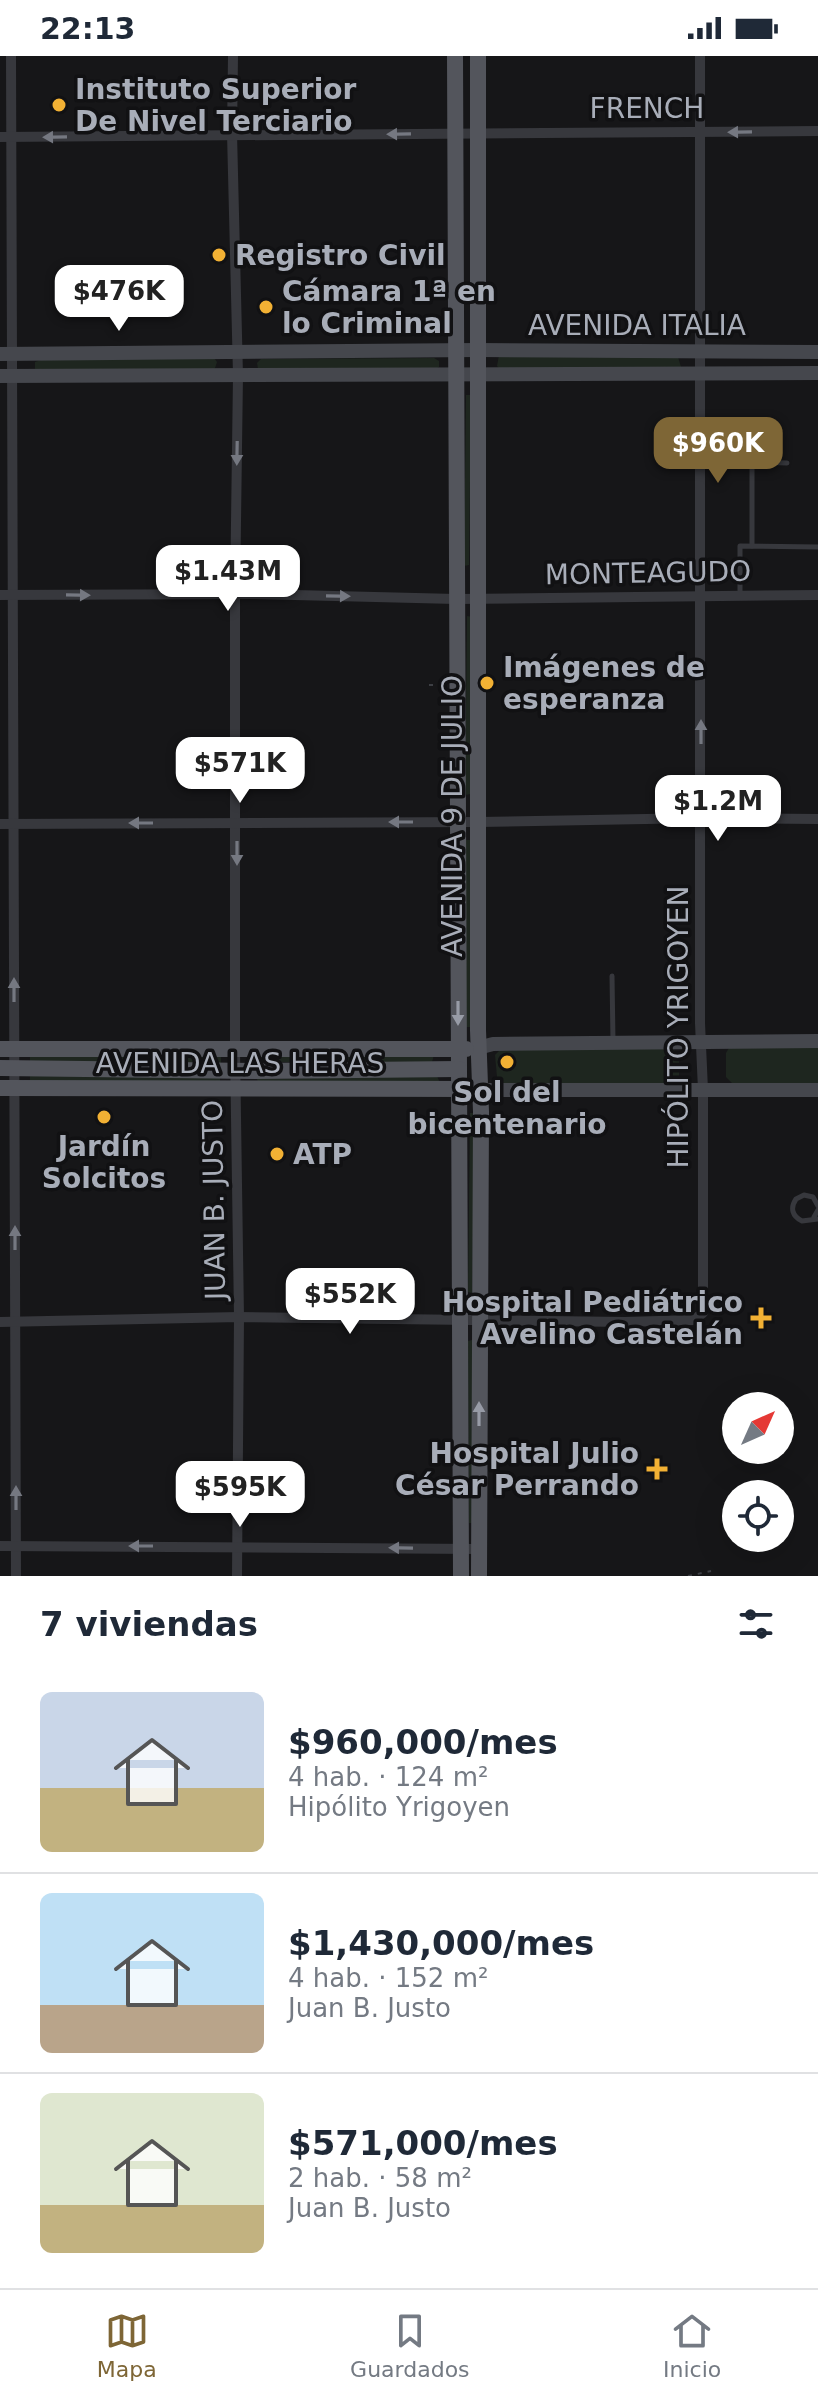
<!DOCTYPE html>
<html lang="es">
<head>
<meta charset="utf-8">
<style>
  body { margin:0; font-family:"DejaVu Sans",sans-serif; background:#f2f2f3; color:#1f2937; height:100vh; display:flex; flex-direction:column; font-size:30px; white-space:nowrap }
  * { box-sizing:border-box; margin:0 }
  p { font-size:26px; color:#747a83 }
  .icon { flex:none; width:44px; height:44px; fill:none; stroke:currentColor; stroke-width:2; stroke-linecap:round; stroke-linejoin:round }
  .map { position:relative; height:1520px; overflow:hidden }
  .side { display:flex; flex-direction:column; background:#fff; flex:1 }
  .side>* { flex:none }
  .needle { width:52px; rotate:45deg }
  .fabs { position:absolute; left:722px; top:1336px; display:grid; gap:16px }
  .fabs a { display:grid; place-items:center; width:72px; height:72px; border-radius:50%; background:#fff; box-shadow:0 8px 32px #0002; font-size:40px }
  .price { position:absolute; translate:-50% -68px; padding:0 18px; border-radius:16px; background:#fff; color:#222; font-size:26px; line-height:52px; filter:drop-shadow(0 2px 4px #0008) }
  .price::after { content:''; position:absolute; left:50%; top:48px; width:24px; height:18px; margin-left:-12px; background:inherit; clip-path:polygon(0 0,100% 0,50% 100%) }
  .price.active { background:#7e6636; color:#fff }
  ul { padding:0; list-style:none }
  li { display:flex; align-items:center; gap:24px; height:200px; padding:0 40px }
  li+li { border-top:2px solid #e0e1e3 }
  li span { display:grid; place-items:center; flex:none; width:224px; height:160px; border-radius:12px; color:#555 }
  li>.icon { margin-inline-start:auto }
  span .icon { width:96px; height:96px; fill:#fffc; stroke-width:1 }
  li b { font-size:34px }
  h2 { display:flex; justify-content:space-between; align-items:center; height:96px; padding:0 40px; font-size:34px }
  .status { display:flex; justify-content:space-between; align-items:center; height:56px; padding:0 40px; background:#fff; direction:ltr }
  .status svg { height:22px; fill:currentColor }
  .dock { display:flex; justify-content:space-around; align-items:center; height:112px; border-top:2px solid #e0e1e3; background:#fff; font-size:22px; color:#747a83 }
  .dock a { display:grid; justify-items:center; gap:4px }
  .dock .active { color:#7e6636 }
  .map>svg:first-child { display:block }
  .green { fill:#1e261f }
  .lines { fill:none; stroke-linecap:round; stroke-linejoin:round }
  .path { stroke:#3d3f44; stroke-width:2; stroke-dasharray:4 6; stroke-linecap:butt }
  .lane { stroke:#37383d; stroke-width:5 }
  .street { stroke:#37383d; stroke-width:10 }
  .secondary { stroke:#45474d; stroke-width:14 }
  .primary { stroke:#53555c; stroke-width:16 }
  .oneway { fill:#757881 }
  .oneway2 { fill:#979ba6 }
  .poi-dot { fill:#f2b134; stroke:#111113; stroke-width:3 }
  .labels { text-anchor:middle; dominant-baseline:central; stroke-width:7; stroke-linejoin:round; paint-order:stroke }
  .poi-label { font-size:28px; font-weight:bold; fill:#a8adb8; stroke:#111113; text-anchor:start }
  .street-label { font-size:28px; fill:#a8adb8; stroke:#111113 }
</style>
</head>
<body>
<div class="status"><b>22:13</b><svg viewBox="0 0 49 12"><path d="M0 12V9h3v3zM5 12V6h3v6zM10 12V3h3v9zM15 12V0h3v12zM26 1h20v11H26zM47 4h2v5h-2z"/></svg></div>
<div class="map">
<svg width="818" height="1520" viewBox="0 0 818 1520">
  <rect width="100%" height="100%" fill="#161618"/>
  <g class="green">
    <polygon points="499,299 678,301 681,311 500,313 497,310"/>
    <polygon points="214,302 217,306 214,315 40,316 35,313 35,306 41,304"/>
    <polygon points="434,302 439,305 439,311 434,314 258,313 257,307 261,303"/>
    <polygon points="466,339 471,339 469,509 464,510"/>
    <polygon points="467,560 473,561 471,738 465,739"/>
    <polygon points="464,784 472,784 471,971 466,971"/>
    <polygon points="669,989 679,999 679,1021 667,1028 505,1029 497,1021 495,999 503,991"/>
    <polygon points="730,990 818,990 818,1027 733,1028 726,1021 726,997"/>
    <polygon points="30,998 221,1000 221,1010 30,1007"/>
    <polygon points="434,999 432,1006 260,1006 257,1001"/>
    <polygon points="30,1015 220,1017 220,1028 30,1027"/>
    <polygon points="437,1020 440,1027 258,1027 257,1023"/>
    <polygon points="470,1057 475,1057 472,1237 468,1236"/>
    <polygon points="472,1284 473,1467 469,1467 468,1285"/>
  </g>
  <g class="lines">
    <g class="path">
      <polyline points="429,629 444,629"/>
      <polyline points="688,1520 711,1515"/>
    </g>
    <g class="lane">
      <polyline points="752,490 752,406 787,407"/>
      <polyline points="740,538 740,490 818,491"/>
      <polyline points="612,920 613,985"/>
      <path d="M 818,1150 L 813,1141 L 804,1139 L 796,1143 C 790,1152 792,1160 802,1165 L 818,1163"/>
      <polyline points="814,1161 818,1154"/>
    </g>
    <g class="street">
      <polyline points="11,0 16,1520"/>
      <polyline points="233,0 232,77 238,319 235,540 235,994 239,1261 237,1520"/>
      <polyline points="0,81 818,75"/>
      <polyline points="0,539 252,538 456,543 818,539"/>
      <polyline points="0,768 479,766 701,762 818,763"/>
      <polyline points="0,1266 239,1261 625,1266 693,1264 703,1257 703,1034 700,967 700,0"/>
      <polyline points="0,1490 479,1493"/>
    </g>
    <g class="secondary">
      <polyline points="0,298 478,294 818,296"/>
      <polyline points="0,320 818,317"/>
      <polyline points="478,992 493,988 818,985"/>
      <polyline points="481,1034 818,1034"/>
    </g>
    <g class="primary">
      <polyline points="455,0 461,1520"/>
      <polyline points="478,0 478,974 481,1056 479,1520"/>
      <polyline points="0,993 466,993"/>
      <polyline points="0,1012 255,1015 459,1013"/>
      <polyline points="0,1032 471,1033"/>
    </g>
  </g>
  <defs><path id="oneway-solid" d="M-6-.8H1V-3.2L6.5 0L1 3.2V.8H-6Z" transform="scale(2)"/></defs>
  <g class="oneway">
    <use href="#oneway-solid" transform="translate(740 76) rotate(179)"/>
    <use href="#oneway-solid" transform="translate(399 78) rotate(179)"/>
    <use href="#oneway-solid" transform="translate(55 81) rotate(179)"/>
    <use href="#oneway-solid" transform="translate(237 397) rotate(91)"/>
    <use href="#oneway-solid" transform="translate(78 539) rotate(1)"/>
    <use href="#oneway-solid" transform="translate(338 540) rotate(1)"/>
    <use href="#oneway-solid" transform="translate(701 676) rotate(-90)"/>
    <use href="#oneway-solid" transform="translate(401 766) rotate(180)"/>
    <use href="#oneway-solid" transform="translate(141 767) rotate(180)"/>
    <use href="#oneway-solid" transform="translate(237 797) rotate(90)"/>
    <use href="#oneway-solid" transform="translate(14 934) rotate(-90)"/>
    <use href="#oneway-solid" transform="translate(15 1182) rotate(-90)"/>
    <use href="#oneway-solid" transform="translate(16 1442) rotate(-90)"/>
    <use href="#oneway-solid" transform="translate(141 1490) rotate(180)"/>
    <use href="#oneway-solid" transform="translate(401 1492) rotate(-179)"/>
  </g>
  <g class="oneway2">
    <use href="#oneway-solid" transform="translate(458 957) rotate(90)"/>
    <use href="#oneway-solid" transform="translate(479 1358) rotate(-90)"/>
  </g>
  <g class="poi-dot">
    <circle cx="59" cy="49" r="8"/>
    <circle cx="219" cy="199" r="8"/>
    <circle cx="266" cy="251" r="8"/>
    <circle cx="487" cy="627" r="8"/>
    <circle cx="507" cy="1006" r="8"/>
    <circle cx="104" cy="1061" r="8"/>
    <circle cx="277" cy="1098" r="8"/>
    <path d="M757 1250h8v8h8v8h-8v8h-8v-8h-8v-8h8z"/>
    <path d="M653 1401h8v8h8v8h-8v8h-8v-8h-8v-8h8z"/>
  </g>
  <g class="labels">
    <g class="poi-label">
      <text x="75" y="33">Instituto Superior<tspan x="75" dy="32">De Nivel Terciario</tspan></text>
      <text x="235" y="199">Registro Civil</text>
      <text x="282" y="235">Cámara 1ª en<tspan x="282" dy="32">lo Criminal</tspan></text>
      <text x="503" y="611">Imágenes de<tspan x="503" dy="32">esperanza</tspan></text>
      <text x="507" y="1036" text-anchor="middle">Sol del<tspan x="507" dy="32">bicentenario</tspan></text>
      <text x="104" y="1090" text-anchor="middle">Jardín<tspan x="104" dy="32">Solcitos</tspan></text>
      <text x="293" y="1098">ATP</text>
      <text x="743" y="1246" text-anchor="end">Hospital Pediátrico<tspan x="743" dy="32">Avelino Castelán</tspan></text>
      <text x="639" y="1397" text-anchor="end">Hospital Julio<tspan x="639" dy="32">César Perrando</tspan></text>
    </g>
    <g class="street-label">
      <text x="647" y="52">FRENCH</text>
      <text x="637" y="269">AVENIDA ITALIA</text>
      <text transform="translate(648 517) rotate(-1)">MONTEAGUDO</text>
      <text transform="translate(452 760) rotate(-90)">AVENIDA 9 DE JULIO</text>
      <text transform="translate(678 971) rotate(-90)">HIPÓLITO YRIGOYEN</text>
      <text x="240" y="1007">AVENIDA LAS HERAS</text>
      <text transform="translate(214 1144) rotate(-91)">JUAN B. JUSTO</text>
    </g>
  </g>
</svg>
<div class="fabs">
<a><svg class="needle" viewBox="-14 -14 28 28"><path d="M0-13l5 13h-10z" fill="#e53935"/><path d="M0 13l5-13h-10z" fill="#747a83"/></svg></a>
<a><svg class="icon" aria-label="locate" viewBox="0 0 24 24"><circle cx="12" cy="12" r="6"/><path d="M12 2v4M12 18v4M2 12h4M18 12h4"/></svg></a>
</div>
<b class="price" style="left:119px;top:277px">$476K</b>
<b class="price active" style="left:718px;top:429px">$960K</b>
<b class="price" style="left:228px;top:557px">$1.43M</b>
<b class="price" style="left:240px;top:749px">$571K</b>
<b class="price" style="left:718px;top:787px">$1.2M</b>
<b class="price" style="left:350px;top:1280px">$552K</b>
<b class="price" style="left:240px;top:1473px">$595K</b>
</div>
<section class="side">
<h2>7 viviendas<svg class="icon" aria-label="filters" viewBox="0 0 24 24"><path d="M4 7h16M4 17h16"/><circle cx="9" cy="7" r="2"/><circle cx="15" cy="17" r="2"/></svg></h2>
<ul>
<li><span style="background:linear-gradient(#c9d6e8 60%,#c2b280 0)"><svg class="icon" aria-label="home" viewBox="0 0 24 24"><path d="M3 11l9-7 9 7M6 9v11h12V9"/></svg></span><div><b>$960,000/mes</b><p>4 hab. · 124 m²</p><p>Hipólito Yrigoyen</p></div></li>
<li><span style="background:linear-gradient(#bfe0f5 70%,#b9a48a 0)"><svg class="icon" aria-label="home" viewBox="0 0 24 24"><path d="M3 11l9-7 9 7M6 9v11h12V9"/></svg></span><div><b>$1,430,000/mes</b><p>4 hab. · 152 m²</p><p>Juan B. Justo</p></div></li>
<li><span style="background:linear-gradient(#dfe7d0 70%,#c2b280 0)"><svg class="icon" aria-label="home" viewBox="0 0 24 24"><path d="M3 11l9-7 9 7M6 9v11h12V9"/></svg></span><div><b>$571,000/mes</b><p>2 hab. · 58 m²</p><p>Juan B. Justo</p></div></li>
</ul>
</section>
<nav class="dock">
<a class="active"><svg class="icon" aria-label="map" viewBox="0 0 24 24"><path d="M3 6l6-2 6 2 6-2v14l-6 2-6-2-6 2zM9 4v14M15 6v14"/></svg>Mapa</a>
<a><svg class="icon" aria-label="saved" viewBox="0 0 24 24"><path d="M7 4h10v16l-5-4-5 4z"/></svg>Guardados</a>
<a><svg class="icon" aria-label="home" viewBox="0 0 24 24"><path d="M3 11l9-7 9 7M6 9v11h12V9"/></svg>Inicio</a>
</nav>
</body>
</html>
